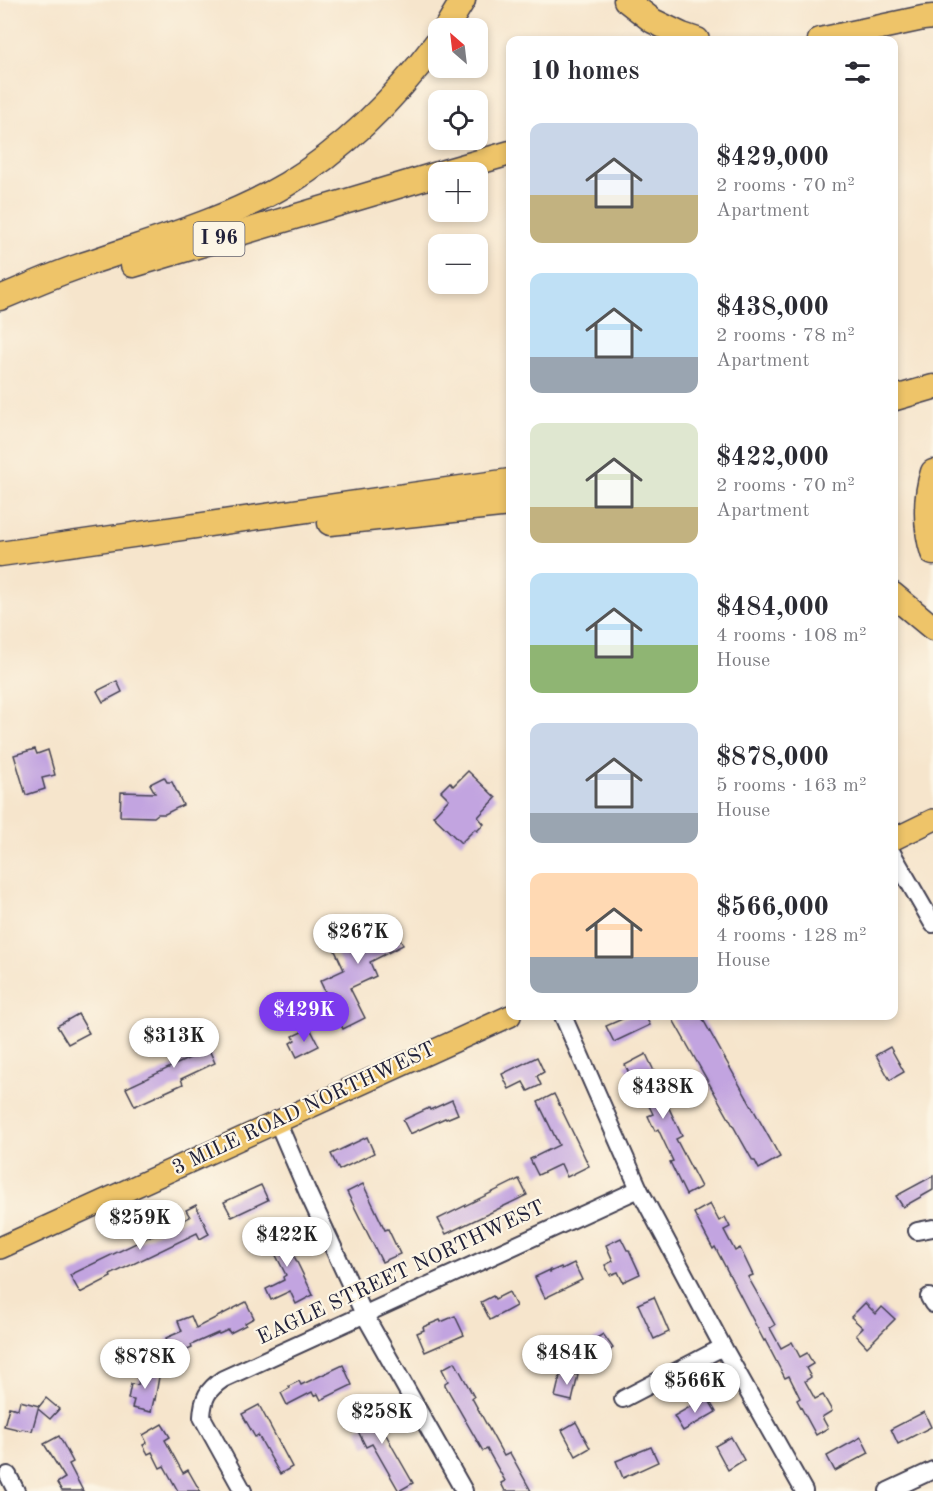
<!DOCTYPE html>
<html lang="en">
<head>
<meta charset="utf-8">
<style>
  body { margin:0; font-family:"Old Standard TT",serif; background:#f7f7f7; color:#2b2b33; height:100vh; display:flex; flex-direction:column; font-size:22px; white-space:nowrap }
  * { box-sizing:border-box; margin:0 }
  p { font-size:20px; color:#7c7c81 }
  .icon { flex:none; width:33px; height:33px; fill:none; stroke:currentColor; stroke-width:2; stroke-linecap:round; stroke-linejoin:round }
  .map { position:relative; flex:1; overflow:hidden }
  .details { position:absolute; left:506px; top:36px; width:392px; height:984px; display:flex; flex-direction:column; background:#fff; border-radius:12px; box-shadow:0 3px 9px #0003 }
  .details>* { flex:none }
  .needle { width:39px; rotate:332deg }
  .tools { position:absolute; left:428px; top:18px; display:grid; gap:12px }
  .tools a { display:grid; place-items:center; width:60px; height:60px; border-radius:12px; background:#fff; box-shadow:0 3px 9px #0003; font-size:30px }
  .price { position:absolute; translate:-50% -51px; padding:0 14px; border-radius:21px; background:#fff; color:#222; font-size:20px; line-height:39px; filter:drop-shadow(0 2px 3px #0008) }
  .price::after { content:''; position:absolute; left:50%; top:36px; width:18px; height:14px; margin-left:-9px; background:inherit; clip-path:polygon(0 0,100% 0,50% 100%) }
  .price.active { background:#7c3aed; color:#fff }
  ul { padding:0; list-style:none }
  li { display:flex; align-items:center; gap:18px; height:150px; padding:0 24px }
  li span { display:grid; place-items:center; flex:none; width:168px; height:120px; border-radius:12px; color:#555 }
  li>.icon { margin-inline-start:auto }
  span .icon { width:72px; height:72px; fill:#fffc; stroke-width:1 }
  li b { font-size:26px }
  h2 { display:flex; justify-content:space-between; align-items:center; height:72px; padding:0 24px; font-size:26px }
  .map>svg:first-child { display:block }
  .building { fill:#c2a4e0 }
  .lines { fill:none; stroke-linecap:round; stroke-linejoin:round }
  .minor-casing { stroke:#423f51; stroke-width:20 }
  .major-casing { stroke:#423f51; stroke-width:24 }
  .highway-casing { stroke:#423f51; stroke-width:27 }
  .minor { stroke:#fff; stroke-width:16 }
  .major { stroke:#eec469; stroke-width:21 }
  .highway { stroke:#eec469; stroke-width:24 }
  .labels { text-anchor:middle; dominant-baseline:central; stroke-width:4.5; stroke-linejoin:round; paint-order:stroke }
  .shield { fill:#fcf5e5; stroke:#63616e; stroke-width:1.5 }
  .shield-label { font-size:20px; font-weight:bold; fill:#22223b }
  .street-label { font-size:21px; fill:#22223b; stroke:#fcf5e5 }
</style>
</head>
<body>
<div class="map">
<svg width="933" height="1491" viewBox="0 0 933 1491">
  <rect width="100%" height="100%" fill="#fcf5e5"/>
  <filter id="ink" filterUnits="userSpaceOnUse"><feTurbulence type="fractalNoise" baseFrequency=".0167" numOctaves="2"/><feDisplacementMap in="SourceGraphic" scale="12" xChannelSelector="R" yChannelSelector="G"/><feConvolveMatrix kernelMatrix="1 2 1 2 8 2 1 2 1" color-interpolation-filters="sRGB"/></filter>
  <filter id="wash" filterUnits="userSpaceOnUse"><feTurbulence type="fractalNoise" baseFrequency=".008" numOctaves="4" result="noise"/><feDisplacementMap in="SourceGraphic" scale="24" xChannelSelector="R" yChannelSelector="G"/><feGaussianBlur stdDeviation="1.35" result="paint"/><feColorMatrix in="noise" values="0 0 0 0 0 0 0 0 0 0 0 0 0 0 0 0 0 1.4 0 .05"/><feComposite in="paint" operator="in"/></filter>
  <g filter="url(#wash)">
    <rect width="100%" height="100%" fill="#f6e5cc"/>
    <g id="blocks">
      <g class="building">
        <polygon points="117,681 122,692 103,702 97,691"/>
        <polygon points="35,749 37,754 48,750 55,775 42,778 45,789 26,795 14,755"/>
        <polygon points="468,771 496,798 478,817 484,824 477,831 475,829 461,843 433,816 449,799 441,791 450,782 453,786"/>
        <polygon points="164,777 167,782 172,782 183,805 165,814 158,814 154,817 120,816 121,792 155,793 150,784"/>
        <polygon points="388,914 403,945 370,962 376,976 350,988 365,1018 343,1029 320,981 344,970 331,942"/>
        <polygon points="78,1014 89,1033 68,1044 57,1026"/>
        <polygon points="629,1016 645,1016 650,1025 614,1042 606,1026"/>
        <polygon points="671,1016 701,1016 780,1157 759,1169 755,1161 753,1161"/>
        <polygon points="193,1023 202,1043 205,1041 215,1063 181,1079 183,1084 135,1106 126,1088 190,1058 178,1031"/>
        <polygon points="310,1028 319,1046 297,1057 290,1043 295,1040 293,1036"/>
        <polygon points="890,1047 904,1072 890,1080 876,1055"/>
        <polygon points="646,1054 663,1090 661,1091 682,1136 676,1139 701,1187 686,1195 670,1162 673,1161 658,1129 655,1131 648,1116 653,1114 635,1077 632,1079 625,1065"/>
        <polygon points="537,1057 544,1072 537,1076 541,1085 528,1091 523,1082 509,1089 502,1074"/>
        <polygon points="554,1094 589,1166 567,1177 561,1164 538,1175 530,1159 559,1145 538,1102"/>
        <polygon points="452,1100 458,1114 446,1119 445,1118 410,1134 403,1120 429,1108 430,1110"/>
        <polygon points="367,1137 374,1153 339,1170 331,1154"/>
        <polygon points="933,1176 933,1190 903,1207 896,1196"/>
        <polygon points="519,1179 527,1195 446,1234 438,1219"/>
        <polygon points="363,1184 385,1230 388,1229 400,1254 382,1262 347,1192"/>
        <polygon points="261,1185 268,1200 232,1217 224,1202"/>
        <polygon points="710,1204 719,1221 725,1217 730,1227 724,1230 735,1251 740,1248 753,1275 748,1277 775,1325 770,1328 781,1348 792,1342 800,1357 807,1353 813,1364 806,1368 811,1377 805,1381 815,1399 823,1395 832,1411 822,1417 828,1428 816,1435 797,1400 800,1398 789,1376 785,1378 765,1340 764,1341 715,1247 713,1249 694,1213"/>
        <polygon points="196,1205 209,1234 200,1239 197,1233 110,1275 111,1277 80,1293 70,1275 190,1217 186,1210"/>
        <polygon points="278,1223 313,1295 296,1304 290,1291 271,1300 266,1289 284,1280 283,1277 286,1275 263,1230"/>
        <polygon points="621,1238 627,1250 629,1250 640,1274 623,1282 618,1272 610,1275 605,1265 613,1261 606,1245"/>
        <polygon points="574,1263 582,1280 545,1298 535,1277 550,1270 550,1272 561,1267 562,1269"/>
        <polygon points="509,1292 516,1306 490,1320 481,1302 493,1296 495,1299"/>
        <polygon points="654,1297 669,1332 654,1339 638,1304"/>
        <polygon points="246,1302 254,1318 245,1323 246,1325 230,1333 228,1330 219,1334 218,1333 191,1345 192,1348 173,1356 166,1338 182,1331 178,1321 191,1316 196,1328"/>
        <polygon points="865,1303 876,1314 882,1307 895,1319 867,1347 856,1335 863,1328 851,1317"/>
        <polygon points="455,1316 464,1335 425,1352 417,1333 424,1330 423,1327 440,1320 441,1322"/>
        <polygon points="603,1334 613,1348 594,1362 583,1347"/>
        <polygon points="455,1362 474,1397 472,1398 504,1456 510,1453 531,1491 505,1491 501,1483 505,1481 487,1449 483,1451 445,1385 445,1383 448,1381 442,1369"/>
        <polygon points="343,1365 352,1385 321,1400 318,1394 314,1396 312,1392 287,1405 281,1393 290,1388 289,1386 299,1381 301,1385"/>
        <polygon points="142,1367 160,1371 155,1400 154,1399 151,1412 132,1408 134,1400 128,1399 131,1384 138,1385"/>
        <polygon points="561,1372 578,1375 572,1401 555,1397"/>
        <polygon points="707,1397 716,1412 683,1431 674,1416"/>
        <polygon points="46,1398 59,1409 50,1419 38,1409 32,1431 22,1429 21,1430 4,1426 9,1407 18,1409 20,1401 39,1406 38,1408"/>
        <polygon points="368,1400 393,1448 413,1483 399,1491 372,1444 366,1447 357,1429 364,1425 354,1407"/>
        <polygon points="259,1405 292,1467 280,1474 258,1435 255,1437 242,1414"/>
        <polygon points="924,1412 931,1427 898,1444 891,1429"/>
        <polygon points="576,1422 590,1448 576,1456 562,1430"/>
        <polygon points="162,1424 170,1437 165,1440 183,1473 188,1470 200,1491 178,1491 164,1466 160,1468 152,1452 148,1454 143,1445 147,1443 143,1435"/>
        <polygon points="59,1436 73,1462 69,1464 83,1491 62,1491 57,1483 65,1478 44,1444"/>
        <polygon points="731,1437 744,1460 728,1470 715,1446"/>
        <polygon points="861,1437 869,1453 835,1471 827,1456"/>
        <polygon points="651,1447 658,1462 623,1478 616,1461"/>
      </g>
    </g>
  </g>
  <g filter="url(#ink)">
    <use href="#blocks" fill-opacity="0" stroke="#423f51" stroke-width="1.5"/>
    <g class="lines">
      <defs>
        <g id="minor">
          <polyline points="892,853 933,924"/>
          <polyline points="563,1016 639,1189 723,1347 804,1491"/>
          <polyline points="277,1121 308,1193 364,1314 464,1491"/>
          <polyline points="917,1231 933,1228"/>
          <polyline points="929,1297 933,1304"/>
          <polyline points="623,1399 723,1347"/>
          <polyline points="8,1475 16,1491"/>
          <path d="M 243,1491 L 202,1417 C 203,1398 207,1390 223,1379 L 639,1189"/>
          <polyline points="888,1491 933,1470"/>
        </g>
        <g id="major">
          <polyline points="892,840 933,820"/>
          <polyline points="0,1248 510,1016"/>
        </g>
        <g id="highway">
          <polyline points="626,0 653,21 682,35 697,40"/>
          <polyline points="446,28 463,0"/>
          <polyline points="820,40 923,18 933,17"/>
          <polyline points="444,172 510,153"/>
          <polyline points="133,265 438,174"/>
          <path d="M 0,298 C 27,287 53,275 80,266 C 151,241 223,222 287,184 C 348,147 396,97 438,41"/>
          <polyline points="892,399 933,387"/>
          <path d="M 933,472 C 925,496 925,529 933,553"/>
          <polyline points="330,523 510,504"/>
          <polyline points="0,554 510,481"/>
          <polyline points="892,594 933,628"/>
        </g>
      </defs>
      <use href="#minor" class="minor-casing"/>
      <use href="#major" class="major-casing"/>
      <use href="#highway" class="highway-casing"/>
      <use href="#minor" class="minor"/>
      <use href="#major" class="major"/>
      <use href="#highway" class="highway"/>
    </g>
  </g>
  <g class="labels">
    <rect class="shield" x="193.5" y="222" width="51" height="34" rx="4.5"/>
    <g class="shield-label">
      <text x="219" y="239">I 96</text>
    </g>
    <g class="street-label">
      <text transform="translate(304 1109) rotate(-25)">3 MILE ROAD NORTHWEST</text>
      <text transform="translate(401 1273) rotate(-25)">EAGLE STREET NORTHWEST</text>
    </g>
  </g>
</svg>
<div class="tools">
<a><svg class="needle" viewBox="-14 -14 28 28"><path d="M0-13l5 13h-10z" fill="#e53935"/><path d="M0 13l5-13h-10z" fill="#7c7c81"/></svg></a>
<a><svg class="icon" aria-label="locate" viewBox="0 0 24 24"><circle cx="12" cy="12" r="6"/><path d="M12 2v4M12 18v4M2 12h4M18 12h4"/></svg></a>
<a>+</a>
<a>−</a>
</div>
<b class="price" style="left:358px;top:965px">$267K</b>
<b class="price active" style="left:304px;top:1043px">$429K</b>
<b class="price" style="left:174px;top:1069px">$313K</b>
<b class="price" style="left:663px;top:1120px">$438K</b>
<b class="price" style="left:140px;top:1251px">$259K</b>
<b class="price" style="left:287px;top:1268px">$422K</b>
<b class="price" style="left:567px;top:1386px">$484K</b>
<b class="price" style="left:145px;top:1390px">$878K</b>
<b class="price" style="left:695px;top:1414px">$566K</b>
<b class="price" style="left:382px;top:1445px">$258K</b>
<section class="details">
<h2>10 homes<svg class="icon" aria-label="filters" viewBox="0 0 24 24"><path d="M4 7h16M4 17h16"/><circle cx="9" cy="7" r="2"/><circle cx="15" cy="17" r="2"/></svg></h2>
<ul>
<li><span style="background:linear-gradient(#c9d6e8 60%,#c2b280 0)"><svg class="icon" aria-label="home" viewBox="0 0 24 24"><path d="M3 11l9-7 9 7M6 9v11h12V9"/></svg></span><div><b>$429,000</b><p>2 rooms · 70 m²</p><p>Apartment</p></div></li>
<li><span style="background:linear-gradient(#bfe0f5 70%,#9aa5b1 0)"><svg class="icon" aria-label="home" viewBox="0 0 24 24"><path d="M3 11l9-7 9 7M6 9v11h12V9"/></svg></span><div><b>$438,000</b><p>2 rooms · 78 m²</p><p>Apartment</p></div></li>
<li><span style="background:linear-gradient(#dfe7d0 70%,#c2b280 0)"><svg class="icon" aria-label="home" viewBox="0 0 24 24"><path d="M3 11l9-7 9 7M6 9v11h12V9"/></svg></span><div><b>$422,000</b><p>2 rooms · 70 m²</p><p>Apartment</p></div></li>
<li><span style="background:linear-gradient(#bfe0f5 60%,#8fb573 0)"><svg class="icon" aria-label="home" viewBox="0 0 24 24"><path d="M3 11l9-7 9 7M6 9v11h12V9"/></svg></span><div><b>$484,000</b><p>4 rooms · 108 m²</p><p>House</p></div></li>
<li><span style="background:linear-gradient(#c9d6e8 75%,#9aa5b1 0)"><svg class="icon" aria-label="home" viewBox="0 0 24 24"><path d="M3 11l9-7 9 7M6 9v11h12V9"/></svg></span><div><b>$878,000</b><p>5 rooms · 163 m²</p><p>House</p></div></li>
<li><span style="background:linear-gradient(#ffd9b3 70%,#9aa5b1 0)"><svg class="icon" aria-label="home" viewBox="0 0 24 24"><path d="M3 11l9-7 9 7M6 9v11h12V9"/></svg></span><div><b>$566,000</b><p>4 rooms · 128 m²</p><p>House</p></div></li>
</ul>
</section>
</div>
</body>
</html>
